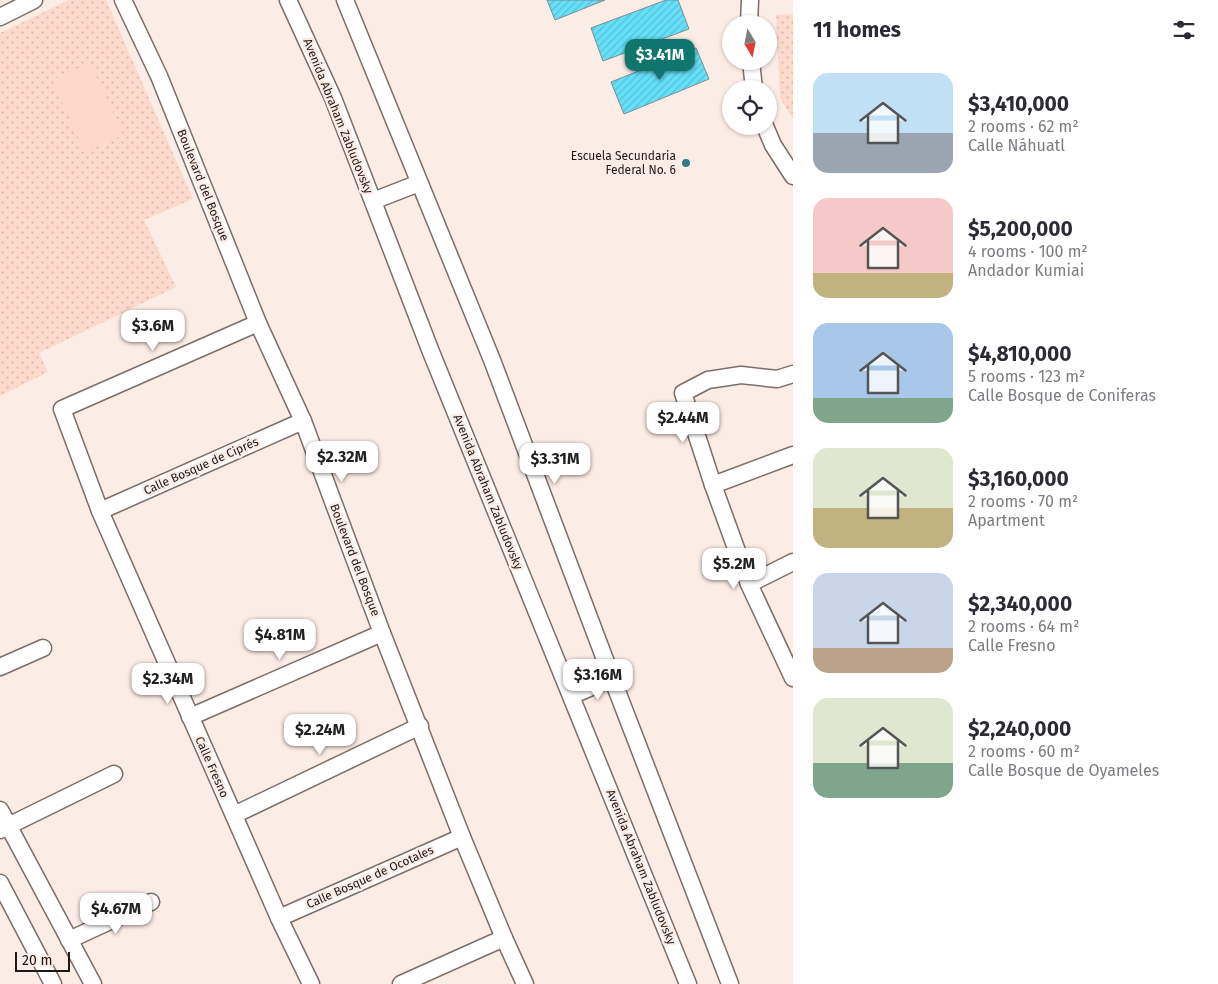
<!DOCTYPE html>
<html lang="en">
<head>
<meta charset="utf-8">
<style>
  body { margin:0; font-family:"Fira Sans",sans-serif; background:#f7f7f7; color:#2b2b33; height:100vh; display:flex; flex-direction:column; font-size:19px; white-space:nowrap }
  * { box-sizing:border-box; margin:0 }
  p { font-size:16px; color:#7c7c81 }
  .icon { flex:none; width:28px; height:28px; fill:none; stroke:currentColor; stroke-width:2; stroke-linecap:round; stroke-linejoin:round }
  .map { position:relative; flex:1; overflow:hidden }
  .details { display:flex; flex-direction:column; background:#fff; width:425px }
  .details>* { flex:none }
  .needle { width:32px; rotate:170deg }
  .fabs { position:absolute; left:722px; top:15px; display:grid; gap:10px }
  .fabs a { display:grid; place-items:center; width:55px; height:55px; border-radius:50%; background:#fff; box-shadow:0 1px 4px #0004; font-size:25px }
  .scale { position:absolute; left:15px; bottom:12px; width:55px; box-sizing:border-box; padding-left:5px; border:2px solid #1e1816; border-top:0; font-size:14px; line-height:18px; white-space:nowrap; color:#1e1816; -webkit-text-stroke:4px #fcece6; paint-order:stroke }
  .price { position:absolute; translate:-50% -42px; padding:0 11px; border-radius:10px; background:#fff; color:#222; font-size:16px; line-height:32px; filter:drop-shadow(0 1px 2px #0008) }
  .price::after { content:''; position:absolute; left:50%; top:30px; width:15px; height:11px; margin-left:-8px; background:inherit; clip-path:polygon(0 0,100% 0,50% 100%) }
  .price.active { background:#0f766e; color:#fff }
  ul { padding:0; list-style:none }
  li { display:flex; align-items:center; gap:15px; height:125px; padding:0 20px }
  li span { display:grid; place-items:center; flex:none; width:140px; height:100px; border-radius:15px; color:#555 }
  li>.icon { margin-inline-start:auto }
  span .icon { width:60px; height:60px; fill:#fffc; stroke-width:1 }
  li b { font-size:21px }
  h2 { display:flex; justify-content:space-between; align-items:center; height:60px; padding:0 20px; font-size:21px }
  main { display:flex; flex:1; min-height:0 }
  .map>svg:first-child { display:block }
  .grass { fill:url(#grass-dots) }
  .garden { fill:#fcd9cb }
  .building { fill:url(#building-hatch); stroke:#7b8b8e }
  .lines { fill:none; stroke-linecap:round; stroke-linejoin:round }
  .minor-casing { stroke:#7b6d68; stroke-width:19 }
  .minor { stroke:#fff; stroke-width:16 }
  .poi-dot { fill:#357a88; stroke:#fcece6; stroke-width:2 }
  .labels { text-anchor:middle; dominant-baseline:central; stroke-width:5; stroke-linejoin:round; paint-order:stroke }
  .street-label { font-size:12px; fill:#1e1816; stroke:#fcece6 }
  .poi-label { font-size:12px; fill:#1e1816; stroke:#fcece6; text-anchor:end }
</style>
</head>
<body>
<main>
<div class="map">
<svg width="793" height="984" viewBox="0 0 793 984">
  <defs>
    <pattern id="grass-dots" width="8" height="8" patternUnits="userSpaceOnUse" patternTransform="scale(1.25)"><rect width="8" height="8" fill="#fcd9cb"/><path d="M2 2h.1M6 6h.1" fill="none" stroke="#d8baae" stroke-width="1.8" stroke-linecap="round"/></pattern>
    <pattern id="building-hatch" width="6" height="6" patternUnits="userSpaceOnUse" patternTransform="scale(1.25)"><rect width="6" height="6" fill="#65e0f9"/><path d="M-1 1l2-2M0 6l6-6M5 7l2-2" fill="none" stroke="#57bfd5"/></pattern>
  </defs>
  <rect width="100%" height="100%" fill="#fcece6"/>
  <g class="grass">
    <polygon points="69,0 106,0 193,199 144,220 176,287 39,353 48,372 0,396 0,33"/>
    <polygon points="793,14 793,119 780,98 776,15"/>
  </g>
  <polygon class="garden" points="90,63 123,135 85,152 52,80"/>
  <g class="building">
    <polygon points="547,0 605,0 555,20"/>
    <polygon points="666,0 678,0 689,29 603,61 591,28"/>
    <polygon points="696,48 709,79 624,114 611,82"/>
  </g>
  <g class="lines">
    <defs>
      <g id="minor">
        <polyline points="123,0 159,76 258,323 303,421 382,633 462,837 504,938 525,984"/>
        <polyline points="288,0 333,98 431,352 688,984"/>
        <polyline points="345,0 492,360 612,678 730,984"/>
        <polyline points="0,17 34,0"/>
        <polyline points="749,24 750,0"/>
        <polyline points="751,61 754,89"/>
        <polyline points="765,126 773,145 793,176"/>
        <polyline points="373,201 419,183"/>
        <polyline points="258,323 62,409 100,511 279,918 311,984"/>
        <polyline points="793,374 777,379 741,375 708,380 683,393 713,485 749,584 793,678"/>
        <polyline points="713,485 793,455"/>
        <polyline points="100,511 303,421"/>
        <polyline points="749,584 793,562"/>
        <polyline points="0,667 43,648"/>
        <polyline points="571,696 612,678"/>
        <polyline points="190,717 382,633"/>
        <polyline points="0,810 93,984"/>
        <polyline points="234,815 420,726"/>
        <polyline points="0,830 114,774"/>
        <polyline points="0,883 53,984"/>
        <polyline points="279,918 462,837"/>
        <polyline points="69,940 151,902"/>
        <polyline points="401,984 504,938"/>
      </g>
    </defs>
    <use href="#minor" class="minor-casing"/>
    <use href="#minor" class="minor"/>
  </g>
  <circle class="poi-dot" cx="686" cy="163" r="5"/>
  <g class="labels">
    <g class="street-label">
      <text transform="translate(338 116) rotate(68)">Avenida Abraham Zabludovsky</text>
      <text transform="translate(203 185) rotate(68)">Boulevard del Bosque</text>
      <text transform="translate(201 466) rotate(-24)">Calle Bosque de Ciprés</text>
      <text transform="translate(488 492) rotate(68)">Avenida Abraham Zabludovsky</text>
      <text transform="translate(355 560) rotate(69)">Boulevard del Bosque</text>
      <text transform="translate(212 767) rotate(66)">Calle Fresno</text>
      <text transform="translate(641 867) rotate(68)">Avenida Abraham Zabludovsky</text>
      <text transform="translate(370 877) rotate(-24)">Calle Bosque de Ocotales</text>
    </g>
    <g class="poi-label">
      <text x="676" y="156">Escuela Secundaria<tspan x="676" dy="14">Federal No. 6</tspan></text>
    </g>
  </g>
</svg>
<div class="fabs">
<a><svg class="needle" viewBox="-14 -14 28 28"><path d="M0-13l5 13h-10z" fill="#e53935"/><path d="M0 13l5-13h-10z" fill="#7c7c81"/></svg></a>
<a><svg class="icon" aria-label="locate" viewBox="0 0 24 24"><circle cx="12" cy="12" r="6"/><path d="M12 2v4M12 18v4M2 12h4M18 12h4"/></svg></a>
</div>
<div class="scale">20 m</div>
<b class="price active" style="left:660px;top:81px">$3.41M</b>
<b class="price" style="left:153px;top:352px">$3.6M</b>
<b class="price" style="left:683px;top:444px">$2.44M</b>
<b class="price" style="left:342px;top:483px">$2.32M</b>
<b class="price" style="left:555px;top:485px">$3.31M</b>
<b class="price" style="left:734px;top:590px">$5.2M</b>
<b class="price" style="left:280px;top:661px">$4.81M</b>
<b class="price" style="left:598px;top:701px">$3.16M</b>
<b class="price" style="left:168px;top:705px">$2.34M</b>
<b class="price" style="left:320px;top:756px">$2.24M</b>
<b class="price" style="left:116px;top:935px">$4.67M</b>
</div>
<section class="details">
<h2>11 homes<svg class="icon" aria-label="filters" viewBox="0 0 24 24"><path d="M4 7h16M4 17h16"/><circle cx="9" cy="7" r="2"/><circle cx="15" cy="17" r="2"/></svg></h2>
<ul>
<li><span style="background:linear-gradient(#bfe0f5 60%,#9aa5b1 0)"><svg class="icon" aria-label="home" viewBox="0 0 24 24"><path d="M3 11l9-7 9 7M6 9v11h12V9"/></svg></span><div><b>$3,410,000</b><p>2 rooms · 62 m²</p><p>Calle Náhuatl</p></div></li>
<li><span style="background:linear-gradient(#f6c9c9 75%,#c2b280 0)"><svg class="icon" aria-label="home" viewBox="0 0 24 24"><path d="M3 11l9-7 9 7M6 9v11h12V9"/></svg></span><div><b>$5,200,000</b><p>4 rooms · 100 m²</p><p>Andador Kumiai</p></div></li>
<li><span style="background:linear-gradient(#a9c7e8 75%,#7fa58c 0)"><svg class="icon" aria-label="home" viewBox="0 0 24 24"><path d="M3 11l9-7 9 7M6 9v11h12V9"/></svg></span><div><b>$4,810,000</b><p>5 rooms · 123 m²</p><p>Calle Bosque de Coniferas</p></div></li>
<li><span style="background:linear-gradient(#dfe7d0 60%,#c2b280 0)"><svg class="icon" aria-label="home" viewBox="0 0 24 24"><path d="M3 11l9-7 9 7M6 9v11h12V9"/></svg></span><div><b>$3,160,000</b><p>2 rooms · 70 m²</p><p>Apartment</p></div></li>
<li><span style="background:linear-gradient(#c9d6e8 75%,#b9a48a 0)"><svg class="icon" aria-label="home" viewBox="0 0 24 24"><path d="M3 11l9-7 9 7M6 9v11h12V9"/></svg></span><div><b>$2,340,000</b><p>2 rooms · 64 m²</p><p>Calle Fresno</p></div></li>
<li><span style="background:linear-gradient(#dfe7d0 65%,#7fa58c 0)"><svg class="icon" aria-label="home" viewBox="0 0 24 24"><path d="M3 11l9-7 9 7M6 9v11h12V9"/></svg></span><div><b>$2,240,000</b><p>2 rooms · 60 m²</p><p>Calle Bosque de Oyameles</p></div></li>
</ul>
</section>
</main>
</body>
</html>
